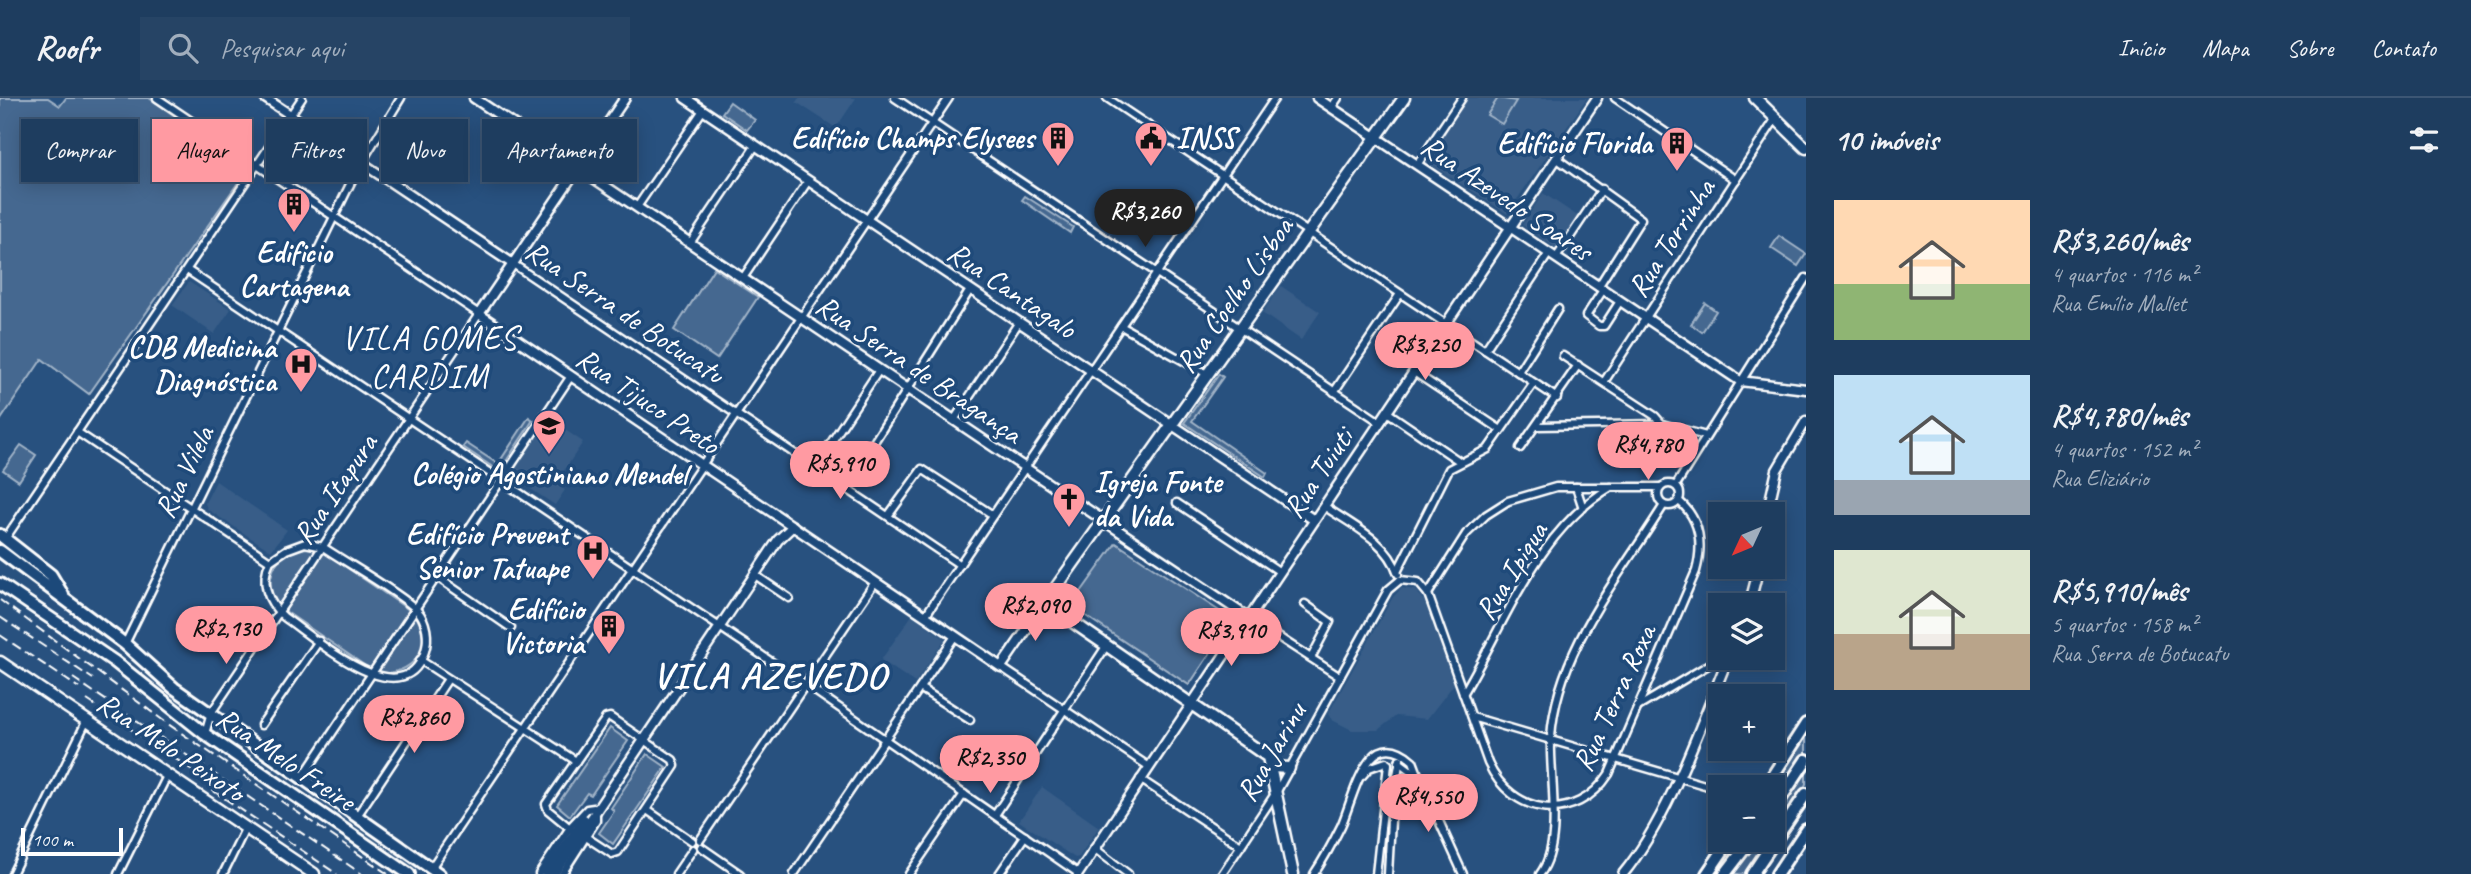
<!DOCTYPE html>
<html lang="pt">
<head>
<meta charset="utf-8">
<style>
  body { margin:0; font-family:Caveat,sans-serif; background:#264465; color:#f1f3f6; height:100vh; display:flex; flex-direction:column; font-size:26px; white-space:nowrap }
  * { box-sizing:border-box; margin:0 }
  p { font-size:23px; color:#a1aebd }
  .icon { flex:none; width:38px; height:38px; fill:none; stroke:currentColor; stroke-width:2; stroke-linecap:round; stroke-linejoin:round }
  .map { position:relative; flex:1; overflow:hidden }
  .details { display:flex; flex-direction:column; background:#1e3d5f; width:665px }
  .details>* { flex:none }
  .guide { position:absolute; left:21px; top:21px; width:665px; height:63px; display:flex; gap:14px }
  .needle { width:46px; rotate:226deg }
  .tools { position:absolute; left:1708px; top:404px; display:grid; gap:14px }
  .tools a { display:grid; place-items:center; width:77px; height:77px; border-radius:0px; background:#1e3d5f; box-shadow:0 4px 18px #0003,0 0 0 2px #3c5674; font-size:35px }
  .scale { position:absolute; left:21px; bottom:18px; width:102px; box-sizing:border-box; padding-left:7px; border:4px solid #fff; border-top:0; font-size:19px; line-height:24px; white-space:nowrap; color:#fff; -webkit-text-stroke:5px #1f4a7a; paint-order:stroke }
  .price { position:absolute; translate:-50% -60px; padding:0 16px; border-radius:24px; background:#ff9aa2; color:#111; font-size:23px; line-height:46px; filter:drop-shadow(0 2px 4px #0008) }
  .price::after { content:''; position:absolute; left:50%; top:42px; width:21px; height:16px; margin-left:-10px; background:inherit; clip-path:polygon(0 0,100% 0,50% 100%) }
  .price.current { background:#222; color:#fff }
  ul { padding:0; list-style:none }
  li { display:flex; align-items:center; gap:21px; height:175px; padding:0 28px }
  li span { display:grid; place-items:center; flex:none; width:196px; height:140px; border-radius:0px; color:#555 }
  li>.icon { margin-inline-start:auto }
  span .icon { width:84px; height:84px; fill:#fffc; stroke-width:1 }
  li b { font-size:30px }
  h2 { display:flex; justify-content:space-between; align-items:center; height:84px; padding:0 28px; font-size:30px }
  .chip { padding:0 24px; border-radius:0px; background:#1e3d5f; box-shadow:0 4px 18px #0003,0 0 0 2px #3c5674; font-size:24px; line-height:63px }
  .chip.current { background:#ff9aa2; color:#111 }
  header { display:flex; align-items:center; gap:42px; box-sizing:border-box; height:98px; padding:0 35px; background:#1e3d5f; border-bottom:2px solid #3c5674 }
  header strong { font-size:33px }
  nav { display:flex; gap:38px; margin-inline-start:auto; font-size:24px }
  .search { width:490px; height:63px; background:#264465; display:flex; align-items:center; gap:18px; box-sizing:border-box; padding:0 24px; border-radius:0px; color:#a1aebd; font-size:26px }
  main { display:flex; flex:1; min-height:0 }
  .map>svg:first-child { display:block }
  .built { fill:#375d88 }
  .green { fill:#446890; stroke:#a2b4c8; stroke-width:2 }
  .lines { fill:none; stroke-linecap:round; stroke-linejoin:round }
  .minor-casing { stroke:#fff; stroke-width:11 }
  .tertiary-casing { stroke:#fff; stroke-width:13 }
  .secondary-casing { stroke:#fff; stroke-width:15 }
  .trunk-casing { stroke:#fff; stroke-width:16 }
  .minor { stroke:#1f4a7a; stroke-width:6 }
  .tertiary { stroke:#1f4a7a; stroke-width:8 }
  .secondary { stroke:#1f4a7a; stroke-width:10 }
  .trunk { stroke:#1f4a7a; stroke-width:10 }
  .rail { stroke:#fff; stroke-width:2; stroke-dasharray:10 5; stroke-linecap:butt }
  .labels { text-anchor:middle; dominant-baseline:central; stroke-width:7; stroke-linejoin:round; paint-order:stroke }
  .poi-label { font-size:30px; font-weight:bold; fill:#fff; stroke:#1f4a7a; text-anchor:end }
  .street-label { font-size:30px; fill:#fff; stroke:#1f4a7a }
  .quarter-label { font-size:33px; letter-spacing:2px; fill:#fff; stroke:#1f4a7a }
  .district-label { font-size:37px; font-weight:bold; letter-spacing:2px; fill:#fff; stroke:#1f4a7a }
</style>
</head>
<body>
<header>
<strong>Roofr</strong>
<div class="search"><svg class="icon" aria-label="search" viewBox="0 0 24 24"><circle cx="10" cy="10" r="6"/><path d="M15 15l6 6"/></svg>Pesquisar aqui</div>
<nav><a>Início</a><a>Mapa</a><a>Sobre</a><a>Contato</a></nav>
</header>
<main>
<div class="map">
<svg width="1806" height="776" viewBox="0 0 1806 776">
  <rect width="100%" height="100%" fill="#28517f"/>
  <filter id="ink" filterUnits="userSpaceOnUse"><feTurbulence type="fractalNoise" baseFrequency=".0143" numOctaves="2"/><feDisplacementMap in="SourceGraphic" scale="14" xChannelSelector="R" yChannelSelector="G"/><feConvolveMatrix kernelMatrix="1 2 1 2 8 2 1 2 1" color-interpolation-filters="sRGB"/></filter>
  <g filter="url(#ink)">
    <g class="built">
      <polygon points="799,0 856,0 836,30 796,4"/>
      <polygon points="1466,0 1587,0 1507,116 1425,63"/>
      <polygon points="294,29 318,45 304,66 293,59 295,55 281,46"/>
      <polygon points="1543,95 1579,119 1557,151 1522,127"/>
      <polygon points="189,184 231,211 214,236 172,207"/>
      <polygon points="1281,188 1320,214 1301,242 1262,215"/>
      <polygon points="549,321 583,344 556,385 565,392 555,407 511,378"/>
      <polygon points="216,383 287,432 271,453 207,411 205,405"/>
      <polygon points="1000,489 1031,510 1016,532 986,511"/>
      <polygon points="1402,490 1415,492 1424,503 1454,586 1427,621 1396,618 1378,632 1352,632 1332,622 1328,616 1393,499"/>
      <polygon points="912,517 945,541 915,585 881,562"/>
      <polygon points="1042,689 1099,729 1079,759 1075,760 1019,723"/>
    </g>
    <g class="green">
      <polygon points="0,0 48,0 60,8 66,0 149,0 249,69 89,296 42,261 0,323"/>
      <polygon points="1498,0 1516,3 1502,26 1487,17"/>
      <polygon points="730,4 755,22 747,32 722,15"/>
      <polygon points="503,41 517,50 496,82 482,73"/>
      <polygon points="1025,98 1073,129 1070,135 1022,102"/>
      <polygon points="1779,138 1806,156 1798,168 1771,150"/>
      <polygon points="714,170 758,199 717,261 674,232"/>
      <polygon points="1705,205 1716,213 1702,234 1691,226"/>
      <polygon points="1219,276 1223,279 1192,323 1267,375 1265,379 1184,325"/>
      <polygon points="529,319 533,322 501,371 497,372 463,349 466,345 498,366"/>
      <polygon points="21,347 36,357 19,383 3,372"/>
      <polygon points="1116,445 1230,520 1231,524 1189,587 1071,508"/>
      <path d="M 305,450 L 316,451 L 278,509 C 262,483 273,453 305,450 Z"/>
      <polygon points="324,454 409,512 370,571 285,513"/>
      <path d="M 416,518 C 435,553 412,576 376,576 Z"/>
      <polygon points="610,630 628,643 591,697 587,695 570,718 557,707"/>
      <polygon points="1806,634 1806,654 1773,702 1772,690"/>
      <polygon points="647,656 666,669 613,746 599,735 614,713 611,710"/>
      <polygon points="1806,669 1806,686 1773,737 1773,718"/>
      <polygon points="1756,742 1769,742 1747,776 1733,776"/>
    </g>
    <g class="lines">
      <defs>
        <g id="minor">
          <polyline points="157,0 479,216 211,615 205,636"/>
          <polyline points="895,0 1380,324"/>
          <polyline points="1107,0 1557,300"/>
          <polyline points="1615,0 1736,82"/>
          <polyline points="1331,10 1338,0"/>
          <polyline points="1556,60 1641,121 1598,189"/>
          <polyline points="1417,67 1462,0"/>
          <polyline points="637,109 703,12"/>
          <polyline points="690,145 756,47"/>
          <polyline points="1556,160 1602,91"/>
          <polyline points="513,166 960,467"/>
          <polyline points="187,172 812,591 1078,775"/>
          <polyline points="743,180 808,83"/>
          <polyline points="1603,192 1586,218 1599,228 1604,228 1620,203"/>
          <polyline points="1121,228 1207,276"/>
          <polyline points="1485,252 1549,155"/>
          <polyline points="1563,258 1655,318 1662,326"/>
          <polyline points="1414,274 1501,332"/>
          <polyline points="1518,274 1558,211"/>
          <polyline points="1604,284 1776,20"/>
          <polyline points="1334,294 1400,196"/>
          <polyline points="1387,314 1459,363"/>
          <polyline points="954,322 1019,224"/>
          <polyline points="1537,328 1662,326 1706,338"/>
          <polyline points="77,334 270,463"/>
          <polyline points="1520,350 1578,267"/>
          <polyline points="815,369 879,272"/>
          <circle cx="1669" cy="397" r="11"/>
          <polyline points="1676,387 1806,180"/>
          <polyline points="1576,389 1583,410"/>
          <polyline points="845,390 970,192"/>
          <polyline points="1177,405 1280,474"/>
          <path d="M 1324,408 C 1350,426 1388,443 1398,476"/>
          <polyline points="888,418 922,371 993,417"/>
          <polyline points="5,441 302,0"/>
          <path d="M 305,445 L 323,449 C 348,466 397,493 417,512 C 427,523 429,540 425,553 C 403,621 315,540 284,519 C 267,504 260,484 270,463 L 286,452 Z"/>
          <polyline points="1397,474 1449,371 1488,351 1534,285"/>
          <polyline points="755,477 789,500"/>
          <polyline points="437,479 511,530"/>
          <path d="M 1400,482 L 1418,484 L 1428,496 L 1488,665 C 1512,718 1576,727 1609,676 L 1696,473 C 1703,447 1701,422 1679,403"/>
          <polyline points="1428,496 1466,436 1486,417 1508,403 1556,389 1661,389"/>
          <polyline points="1305,506 1330,524 1311,560"/>
          <polyline points="925,518 1275,0"/>
          <polyline points="1249,520 1340,579"/>
          <polyline points="125,546 357,72 401,0"/>
          <polyline points="420,562 576,663"/>
          <polyline points="1001,569 1148,668"/>
          <polyline points="920,590 970,622"/>
          <path d="M 1463,596 C 1505,526 1537,432 1611,389"/>
          <polyline points="1638,609 1720,560"/>
          <polyline points="1472,619 1708,688"/>
          <polyline points="261,627 319,543"/>
          <polyline points="1399,664 1419,679 1463,776"/>
          <polyline points="1362,678 1369,670 1386,664"/>
          <polyline points="302,680 571,278"/>
          <polyline points="1140,681 1241,748"/>
          <polyline points="647,712 692,743"/>
          <polyline points="995,717 1107,547"/>
          <polyline points="357,718 448,581"/>
          <polyline points="576,735 548,712 546,706 606,620 610,619 673,662 675,668 618,754 612,756 586,739"/>
          <polyline points="700,742 875,484"/>
          <polyline points="701,749 740,776"/>
          <polyline points="1094,750 1128,776"/>
          <polyline points="431,770 949,0"/>
          <polyline points="12,776 87,622"/>
          <polyline points="118,776 168,676"/>
          <polyline points="223,776 246,729"/>
          <polyline points="539,776 571,728 587,711 594,710"/>
          <polyline points="562,776 596,723 596,715"/>
          <polyline points="676,776 693,751"/>
          <polyline points="794,776 955,538"/>
          <polyline points="909,776 964,696"/>
          <polyline points="999,776 1025,738"/>
          <polyline points="1222,776 1277,693 1388,492 1400,482"/>
          <path d="M 1314,776 C 1324,761 1333,744 1341,728 C 1354,700 1367,622 1413,663 L 1419,679"/>
          <polyline points="1376,776 1388,666"/>
          <polyline points="1388,776 1392,705 1400,661"/>
          <path d="M 1540,776 C 1564,745 1549,678 1551,640 C 1556,553 1620,478 1664,407"/>
        </g>
        <g id="tertiary">
          <polyline points="265,0 513,166"/>
          <polyline points="474,0 1249,520"/>
          <polyline points="625,0 479,216 1001,569 1045,505"/>
          <polyline points="685,0 1314,422"/>
          <polyline points="1317,0 1740,283 1806,291"/>
          <polyline points="1767,416 1777,372 1806,323"/>
          <polyline points="1749,508 1759,469"/>
          <polyline points="546,776 584,721"/>
          <polyline points="554,776 778,442 793,428"/>
          <polyline points="1078,776 1597,0"/>
          <path d="M 1623,776 C 1669,720 1700,628 1728,560"/>
        </g>
        <g id="secondary">
          <polyline points="1755,0 1806,50"/>
          <polyline points="0,564 314,776"/>
          <polyline points="1272,669 1289,670"/>
          <polyline points="1293,776 1268,659 1045,505 1404,0"/>
        </g>
        <g id="trunk">
          <polyline points="0,437 51,477 63,497"/>
          <polyline points="0,453 125,546 174,590 439,776"/>
          <polyline points="0,486 115,564 205,636 409,776"/>
          <polyline points="1765,690 1806,626"/>
          <polyline points="1773,712 1806,662"/>
          <polyline points="1707,776 1730,742"/>
          <polyline points="1725,776 1751,742"/>
          <polyline points="1752,776 1806,696"/>
          <polyline points="1777,776 1806,732"/>
        </g>
      </defs>
      <use href="#minor" class="minor-casing"/>
      <use href="#tertiary" class="tertiary-casing"/>
      <use href="#secondary" class="secondary-casing"/>
      <use href="#trunk" class="trunk-casing"/>
      <use href="#minor" class="minor"/>
      <use href="#tertiary" class="tertiary"/>
      <use href="#secondary" class="secondary"/>
      <use href="#trunk" class="trunk"/>
      <g class="rail">
        <polyline points="0,502 168,626 388,776"/>
        <polyline points="0,519 93,581"/>
        <polyline points="0,537 79,590"/>
        <polyline points="73,580 362,776"/>
        <polyline points="87,602 224,693"/>
        <polyline points="212,692 337,776"/>
      </g>
    </g>
  </g>
  <defs>
    <symbol id="building-pin" viewBox="-11 -11 22 30"><path d="M0 17L-7.5 6A9.5 9.5 0 1 1 7.5 6Z" fill="#ff9aa2" stroke="#1f4a7a"/><path d="M-4-6H4V6H1V3H-1V6H-4ZM-2.5-4.3h1.7v1.8h-1.7ZM.8-4.3h1.7v1.8H.8ZM-2.5-1h1.7V.8h-1.7ZM.8-1h1.7V.8H.8Z" fill="#111"/></symbol>
    <symbol id="civic-pin" viewBox="-11 -11 22 30"><path d="M0 17L-7.5 6A9.5 9.5 0 1 1 7.5 6Z" fill="#ff9aa2" stroke="#1f4a7a"/><path d="M-.6-6.5H3V-4.5H.6V-3L4-1V1h2V6H-6V1h2V-1L-.6-3ZM-1.2 2.5V6h2.4V2.5Z" fill="#111"/></symbol>
    <symbol id="hospital-pin" viewBox="-11 -11 22 30"><path d="M0 17L-7.5 6A9.5 9.5 0 1 1 7.5 6Z" fill="#ff9aa2" stroke="#1f4a7a"/><path d="M-5-5h3v3.5h4V-5h3V5h-3V1.5h-4V5h-3Z" fill="#111"/></symbol>
    <symbol id="school-pin" viewBox="-11 -11 22 30"><path d="M0 17L-7.5 6A9.5 9.5 0 1 1 7.5 6Z" fill="#ff9aa2" stroke="#1f4a7a"/><path d="M0-5L7-2L0 1L-7-2ZM-4 1L0 2.5L4 1V4Q0 6-4 4Z" fill="#111"/></symbol>
    <symbol id="church-pin" viewBox="-11 -11 22 30"><path d="M0 17L-7.5 6A9.5 9.5 0 1 1 7.5 6Z" fill="#ff9aa2" stroke="#1f4a7a"/><path d="M-1.2-6h2.4v3.5h3.3v2.4h-3.3V6h-2.4V-.1h-3.3v-2.4h3.3Z" fill="#111"/></symbol>
  </defs>
  <g fill-rule="evenodd">
    <use href="#building-pin" x="1039" y="21" width="38" height="52"/>
    <use href="#civic-pin" x="1132" y="21" width="38" height="52"/>
    <use href="#building-pin" x="1658" y="26" width="38" height="52"/>
    <use href="#building-pin" x="275" y="87" width="38" height="52"/>
    <use href="#hospital-pin" x="282" y="247" width="38" height="52"/>
    <use href="#school-pin" x="530" y="309" width="38" height="52"/>
    <use href="#church-pin" x="1050" y="382" width="38" height="52"/>
    <use href="#hospital-pin" x="574" y="434" width="38" height="52"/>
    <use href="#building-pin" x="590" y="509" width="38" height="52"/>
  </g>
  <g class="labels">
    <g class="poi-label">
      <text x="1034" y="40">Edifício Champs Elysees</text>
      <text x="1176" y="40" text-anchor="start">INSS</text>
      <text x="1652" y="45">Edifício Florida</text>
      <text x="294" y="154" text-anchor="middle">Edificio<tspan x="294" dy="34">Cartagena</tspan></text>
      <text x="276" y="249">CDB Medicina<tspan x="276" dy="34">Diagnóstica</tspan></text>
      <text x="549" y="376" text-anchor="middle">Colégio Agostiniano Mendel</text>
      <text x="1094" y="384" text-anchor="start">Igreja Fonte<tspan x="1094" dy="34">da Vida</tspan></text>
      <text x="568" y="436">Edifício Prevent<tspan x="568" dy="34">Senior Tatuape</tspan></text>
      <text x="584" y="511">Edifício<tspan x="584" dy="34">Victoria</tspan></text>
    </g>
    <g class="street-label">
      <text transform="translate(1507 100) rotate(34)">Rua Azevedo Soares</text>
      <text transform="translate(1671 140) rotate(-57)">Rua Torrinha</text>
      <text transform="translate(1012 192) rotate(34)">Rua Cantagalo</text>
      <text transform="translate(1234 197) rotate(-55)">Rua Coelho Lisboa</text>
      <text transform="translate(625 214) rotate(34)">Rua Serra de Botucatu</text>
      <text transform="translate(919 271) rotate(34)">Rua Serra de Bragança</text>
      <text transform="translate(648 303) rotate(34)">Rua Tijuco Preto</text>
      <text transform="translate(184 374) rotate(-64)">Rua Vilela</text>
      <text transform="translate(1318 375) rotate(-56)">Rua Tuiuti</text>
      <text transform="translate(335 391) rotate(-56)">Rua Itapura</text>
      <text transform="translate(1511 473) rotate(-58)">Rua Ipigua</text>
      <text transform="translate(1614 600) rotate(-65)">Rua Terra Roxa</text>
      <text transform="translate(171 649) rotate(34)">Rua Melo Peixoto</text>
      <text transform="translate(1271 654) rotate(-60)">Rua Jarinu</text>
      <text transform="translate(286 661) rotate(34)">Rua Melo Freire</text>
    </g>
    <g class="quarter-label">
      <text x="430" y="240">VILA GOMES<tspan x="430" dy="38">CARDIM</tspan></text>
    </g>
    <g class="district-label">
      <text x="770" y="577">VILA AZEVEDO</text>
    </g>
  </g>
</svg>
<div class="tools">
<a><svg class="needle" viewBox="-14 -14 28 28"><path d="M0-13l5 13h-10z" fill="#e53935"/><path d="M0 13l5-13h-10z" fill="#a1aebd"/></svg></a>
<a><svg class="icon" aria-label="layers" viewBox="0 0 24 24"><path d="M12 4l9 5-9 5-9-5zM3 14l9 5 9-5"/></svg></a>
<a>+</a>
<a>−</a>
</div>
<div class="scale">100 m</div>
<b class="price current" style="left:1145px;top:151px">R$3,260</b>
<b class="price" style="left:1425px;top:284px">R$3,250</b>
<b class="price" style="left:1648px;top:384px">R$4,780</b>
<b class="price" style="left:840px;top:403px">R$5,910</b>
<b class="price" style="left:1035px;top:545px">R$2,090</b>
<b class="price" style="left:226px;top:568px">R$2,130</b>
<b class="price" style="left:1231px;top:570px">R$3,910</b>
<b class="price" style="left:414px;top:657px">R$2,860</b>
<b class="price" style="left:990px;top:697px">R$2,350</b>
<b class="price" style="left:1428px;top:736px">R$4,550</b>
<div class="guide">
<a class="chip">Comprar</a>
<a class="chip current">Alugar</a>
<a class="chip">Filtros</a>
<a class="chip">Novo</a>
<a class="chip">Apartamento</a>
</div>
</div>
<section class="details">
<h2>10 imóveis<svg class="icon" aria-label="filters" viewBox="0 0 24 24"><path d="M4 7h16M4 17h16"/><circle cx="9" cy="7" r="2"/><circle cx="15" cy="17" r="2"/></svg></h2>
<ul>
<li><span style="background:linear-gradient(#ffd9b3 60%,#8fb573 0)"><svg class="icon" aria-label="home" viewBox="0 0 24 24"><path d="M3 11l9-7 9 7M6 9v11h12V9"/></svg></span><div><b>R$3,260/mês</b><p>4 quartos · 116 m²</p><p>Rua Emílio Mallet</p></div></li>
<li><span style="background:linear-gradient(#bfe0f5 75%,#9aa5b1 0)"><svg class="icon" aria-label="home" viewBox="0 0 24 24"><path d="M3 11l9-7 9 7M6 9v11h12V9"/></svg></span><div><b>R$4,780/mês</b><p>4 quartos · 152 m²</p><p>Rua Eliziário</p></div></li>
<li><span style="background:linear-gradient(#dfe7d0 60%,#b9a48a 0)"><svg class="icon" aria-label="home" viewBox="0 0 24 24"><path d="M3 11l9-7 9 7M6 9v11h12V9"/></svg></span><div><b>R$5,910/mês</b><p>5 quartos · 158 m²</p><p>Rua Serra de Botucatu</p></div></li>
</ul>
</section>
</main>
</body>
</html>
